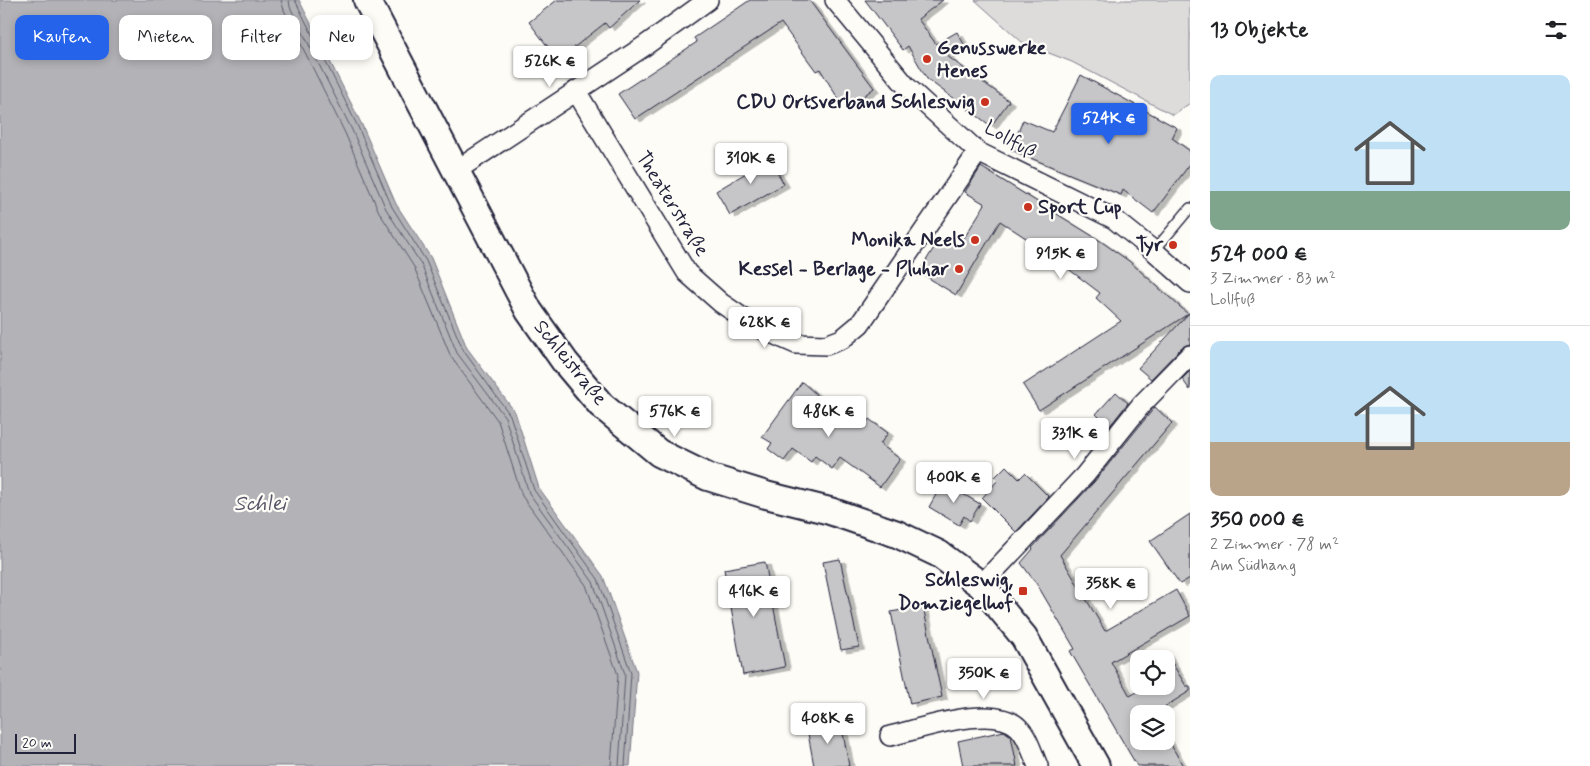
<!DOCTYPE html>
<html lang="de">
<head>
<meta charset="utf-8">
<style>
  body { margin:0; font-family:Mynerve,sans-serif; background:#f2f2f2; color:#202124; height:100vh; display:flex; flex-direction:column; font-size:19px; white-space:nowrap }
  * { box-sizing:border-box; margin:0 }
  p { font-size:16px; color:#757577 }
  .icon { flex:none; width:28px; height:28px; fill:none; stroke:currentColor; stroke-width:2; stroke-linecap:round; stroke-linejoin:round }
  .map { position:relative; flex:1; overflow:hidden }
  .sheet { display:flex; flex-direction:column; background:#fff; width:400px }
  .sheet>* { flex:none }
  .hud { position:absolute; left:15px; top:15px; width:475px; height:45px; display:flex; gap:10px }
  .tools { position:absolute; left:1130px; top:650px; display:grid; gap:10px }
  .tools a { display:grid; place-items:center; width:45px; height:45px; border-radius:10px; background:#fff; box-shadow:0 2px 8px #0003; font-size:25px }
  .scale { position:absolute; left:15px; bottom:12px; width:61px; box-sizing:border-box; padding-left:5px; border:2px solid #22223b; border-top:0; font-size:14px; line-height:18px; white-space:nowrap; color:#22223b; -webkit-text-stroke:4px #fdfcf7; paint-order:stroke }
  .price { position:absolute; translate:-50% -42px; padding:0 11px; border-radius:5px; background:#fff; color:#222; font-size:16px; line-height:32px; filter:drop-shadow(0 1px 2px #0008) }
  .price::after { content:''; position:absolute; left:50%; top:30px; width:15px; height:11px; margin-left:-8px; background:inherit; clip-path:polygon(0 0,100% 0,50% 100%) }
  .price.on { background:#2563eb; color:#fff }
  ul { padding:0; list-style:none }
  li { display:grid; align-content:center; gap:10px; height:265px; padding:0 20px }
  li+li { border-top:1px solid #e0e0e0 }
  li span { display:grid; place-items:center; height:155px; border-radius:10px; color:#555 }
  li>.icon { margin-inline-start:auto }
  span .icon { width:90px; height:90px; fill:#fffc; stroke-width:1 }
  li b { font-size:21px }
  h2 { display:flex; justify-content:space-between; align-items:center; height:60px; padding:0 20px; font-size:21px }
  .tag { padding:0 18px; border-radius:10px; background:#fff; box-shadow:0 2px 8px #0003; font-size:18px; line-height:45px }
  .tag.on { background:#2563eb; color:#fff }
  main { display:flex; flex:1; min-height:0 }
  .map>svg:first-child { display:block }
  .green { fill:#dddcdb; stroke:#807f8b }
  .water { fill:#b2b2b7; stroke:#787885 }
  .lines { fill:none; stroke-linecap:round; stroke-linejoin:round }
  .shore { stroke:#5c5c6d; stroke-width:1 }
  .building { fill:#c6c6c8; stroke:#22223b; filter:url(#shadow) }
  .lane-casing { stroke:#22223b; stroke-width:12 }
  .street-casing { stroke:#22223b; stroke-width:22 }
  .secondary-casing { stroke:#22223b; stroke-width:30 }
  .lane { stroke:#fdfcf7; stroke-width:9 }
  .street { stroke:#fdfcf7; stroke-width:19 }
  .secondary { stroke:#fdfcf7; stroke-width:26 }
  .poi-dot { fill:#c8321e; stroke:#fdfcf7; stroke-width:2 }
  .labels { text-anchor:middle; dominant-baseline:central; stroke-width:4.5; stroke-linejoin:round; paint-order:stroke }
  .poi-label { font-size:20px; font-weight:bold; fill:#22223b; stroke:#fdfcf7; text-anchor:end }
  .street-label { font-size:20px; fill:#22223b; stroke:#fdfcf7 }
  .water-label { font-size:21px; font-style:italic; fill:#545466; stroke:#fdfcf7 }
</style>
</head>
<body>
<main>
<div class="map">
<svg width="1190" height="766" viewBox="0 0 1190 766">
  <defs>
    <filter id="shadow"><feDropShadow dx="5.5" dy="3" stdDeviation="0" flood-color="#0004"/></filter>
  </defs>
  <rect width="100%" height="100%" fill="#fdfcf7"/>
  <filter id="ink" filterUnits="userSpaceOnUse"><feTurbulence type="fractalNoise" baseFrequency=".02" numOctaves="2"/><feDisplacementMap in="SourceGraphic" scale="10" xChannelSelector="R" yChannelSelector="G"/><feConvolveMatrix kernelMatrix="1 2 1 2 8 2 1 2 1" color-interpolation-filters="sRGB"/></filter>
  <g filter="url(#ink)">
    <polygon class="green" points="975,0 1190,0 1190,103 1173,115 1072,62 1023,43"/>
    <polygon class="water" points="0,0 299,0 362,125 396,204 431,258 467,348 515,412 539,488 603,576 637,672 630,766 0,766"/>
    <g class="lines">
      <g class="shore">
        <polyline points="281,0 284,10 345,133 379,212 414,267 451,357 498,421 522,496 586,585 618,675 611,766"/>
        <polyline points="289,0 290,7 352,130 386,209 421,264 457,353 505,417 529,493 593,582 625,674 619,766"/>
        <polyline points="295,0 358,127 392,207 426,261 463,350 510,415 534,490 598,579 631,673 625,766"/>
      </g>
    </g>
    <g class="building">
      <polygon points="557,0 640,0 609,28 605,23 558,60 529,22"/>
      <polygon points="750,0 809,0 874,88 853,104 848,97 839,100 820,69 816,71 781,23 635,119 618,94 697,42 694,38"/>
      <polygon points="865,0 943,0 918,19 936,44 957,32 965,46 947,56 1009,101 991,126 927,79 908,46 903,50"/>
      <polygon points="1081,75 1177,128 1172,138 1190,151 1190,164 1153,213 1123,190 1121,195 1011,150 1023,120 1052,132"/>
      <polygon points="764,150 784,184 730,215 716,191 756,167 750,158"/>
      <polygon points="981,167 1099,240 1129,261 1188,314 1039,410 1023,385 1121,321 1096,298 1100,293 1041,248 1000,221 956,295 919,272 940,238 958,248 985,204 965,192"/>
      <polygon points="1190,312 1190,344 1182,347 1151,379 1138,368"/>
      <polygon points="1190,371 1190,390 1182,379"/>
      <polygon points="802,382 816,394 813,399 842,419 845,415 863,428 869,419 888,433 880,444 900,459 880,487 840,458 832,469 815,456 811,462 793,449 784,461 768,449 772,443 762,437"/>
      <polygon points="1116,392 1128,403 1109,427 1096,414"/>
      <polygon points="1155,407 1172,423 1060,555 1105,631 1176,590 1190,616 1111,662 1130,696 1147,686 1166,686 1166,653 1186,686 1190,686 1190,691 1153,714 1139,714 1139,741 1166,741 1166,736 1183,766 1137,766 1070,651 1075,649 1038,586 1021,563 1033,549 1032,548 1094,482"/>
      <polygon points="1006,466 1019,479 1025,473 1049,497 1016,532 982,498 998,480 995,477"/>
      <polygon points="943,482 980,504 970,521 964,516 959,525 929,507"/>
      <polygon points="1190,514 1190,578 1180,584 1150,541"/>
      <polygon points="840,559 859,647 841,650 823,562"/>
      <polygon points="765,562 785,667 743,675 724,569"/>
      <polygon points="923,606 942,697 910,704 891,612"/>
      <polygon points="841,722 849,766 814,766 807,728"/>
      <polygon points="1004,731 1011,736 1017,766 963,766 958,741"/>
    </g>
    <g class="lines">
      <defs>
        <polyline id="lane" points="1154,251 1190,208"/>
        <g id="street">
          <polyline points="835,0 906,86 978,152 1114,219 1154,251 1190,283"/>
          <polyline points="576,91 687,273 721,303 755,326 796,344 826,345 842,339 860,324 978,152"/>
          <polyline points="457,170 643,47 708,0"/>
          <polyline points="981,585 1085,475 1142,404 1190,355"/>
          <path d="M 890,736 C 921,729 994,702 1019,728 C 1028,737 1033,755 1038,766"/>
        </g>
        <polyline id="secondary" points="367,0 529,311 565,362 601,405 659,453 708,477 766,495 830,511 897,534 939,554 981,585 1024,637 1096,766"/>
      </defs>
      <use href="#lane" class="lane-casing"/>
      <use href="#street" class="street-casing"/>
      <use href="#secondary" class="secondary-casing"/>
      <use href="#lane" class="lane"/>
      <use href="#street" class="street"/>
      <use href="#secondary" class="secondary"/>
    </g>
  </g>
  <g class="poi-dot">
    <circle cx="927" cy="59" r="5"/>
    <circle cx="985" cy="102" r="5"/>
    <circle cx="1028" cy="207" r="5"/>
    <circle cx="975" cy="240" r="5"/>
    <circle cx="1173" cy="245" r="5"/>
    <circle cx="959" cy="269" r="5"/>
    <rect x="1018" y="586" width="10" height="10" rx="2.5"/>
  </g>
  <g class="labels">
    <g class="poi-label">
      <text x="937" y="48" text-anchor="start">Genusswerke<tspan x="937" dy="23">Henes</tspan></text>
      <text x="975" y="102">CDU Ortsverband Schleswig</text>
      <text x="1038" y="207" text-anchor="start">Sport Cup</text>
      <text x="965" y="240">Monika Neels</text>
      <text x="1163" y="245">Tyr</text>
      <text x="949" y="269">Kessel - Berlage - Pluhar</text>
      <text x="1013" y="580">Schleswig,<tspan x="1013" dy="23">Domziegelhof</tspan></text>
    </g>
    <g class="street-label">
      <text transform="translate(1010 140) rotate(30)">Lollfuß</text>
      <text transform="translate(672 204) rotate(58)">Theaterstraße</text>
      <text transform="translate(570 363) rotate(51)">Schleistraße</text>
    </g>
    <g class="water-label">
      <text x="260" y="504">Schlei</text>
    </g>
  </g>
</svg>
<div class="tools">
<a><svg class="icon" aria-label="locate" viewBox="0 0 24 24"><circle cx="12" cy="12" r="6"/><path d="M12 2v4M12 18v4M2 12h4M18 12h4"/></svg></a>
<a><svg class="icon" aria-label="layers" viewBox="0 0 24 24"><path d="M12 4l9 5-9 5-9-5zM3 14l9 5 9-5"/></svg></a>
</div>
<div class="scale">20 m</div>
<b class="price" style="left:550px;top:88px">526K €</b>
<b class="price on" style="left:1109px;top:145px">524K €</b>
<b class="price" style="left:751px;top:185px">310K €</b>
<b class="price" style="left:1061px;top:280px">915K €</b>
<b class="price" style="left:765px;top:349px">628K €</b>
<b class="price" style="left:675px;top:438px">576K €</b>
<b class="price" style="left:829px;top:438px">486K €</b>
<b class="price" style="left:1075px;top:460px">331K €</b>
<b class="price" style="left:954px;top:504px">400K €</b>
<b class="price" style="left:1111px;top:610px">358K €</b>
<b class="price" style="left:754px;top:618px">416K €</b>
<b class="price" style="left:984px;top:700px">350K €</b>
<b class="price" style="left:828px;top:745px">408K €</b>
<div class="hud">
<a class="tag on">Kaufen</a>
<a class="tag">Mieten</a>
<a class="tag">Filter</a>
<a class="tag">Neu</a>
</div>
</div>
<section class="sheet">
<h2>13 Objekte<svg class="icon" aria-label="filters" viewBox="0 0 24 24"><path d="M4 7h16M4 17h16"/><circle cx="9" cy="7" r="2"/><circle cx="15" cy="17" r="2"/></svg></h2>
<ul>
<li><span style="background:linear-gradient(#bfe0f5 75%,#7fa58c 0)"><svg class="icon" aria-label="home" viewBox="0 0 24 24"><path d="M3 11l9-7 9 7M6 9v11h12V9"/></svg></span><div><b>524 000 €</b><p>3 Zimmer · 83 m²</p><p>Lollfuß</p></div></li>
<li><span style="background:linear-gradient(#bfe0f5 65%,#b9a48a 0)"><svg class="icon" aria-label="home" viewBox="0 0 24 24"><path d="M3 11l9-7 9 7M6 9v11h12V9"/></svg></span><div><b>350 000 €</b><p>2 Zimmer · 78 m²</p><p>Am Südhang</p></div></li>
</ul>
</section>
</main>
</body>
</html>
